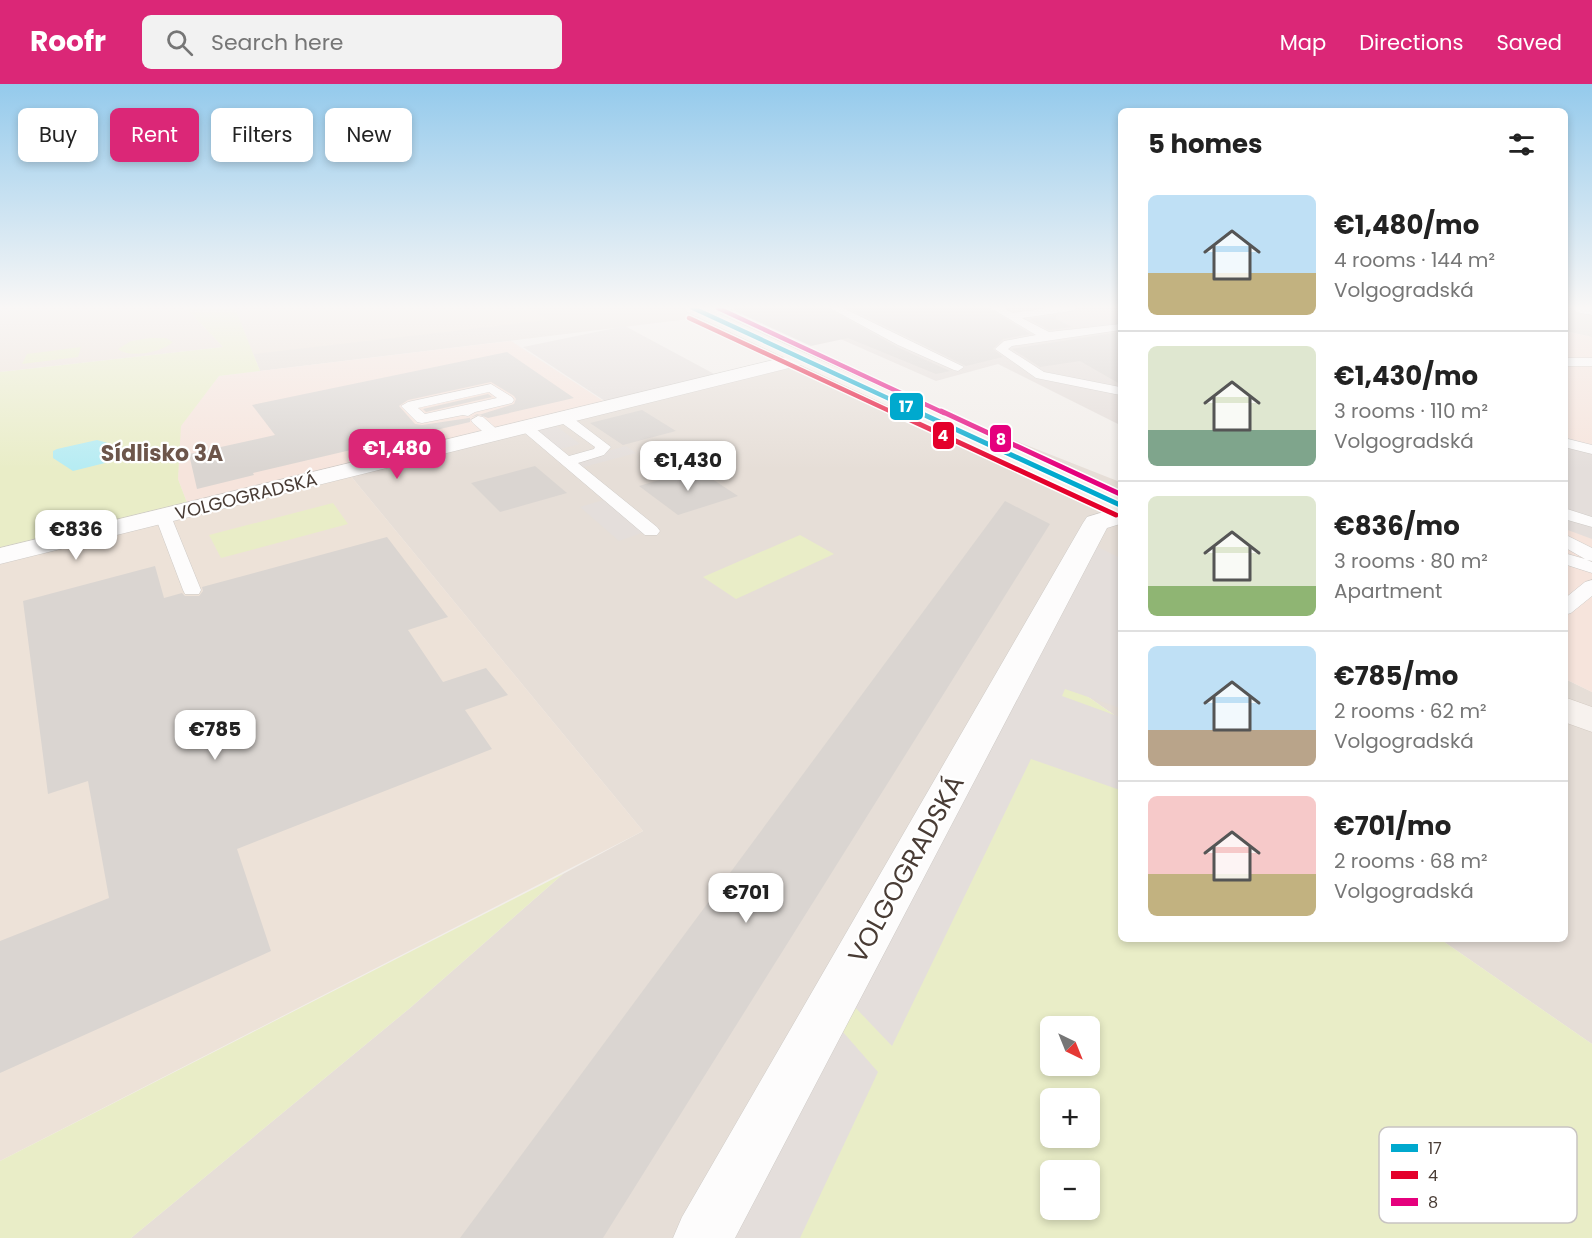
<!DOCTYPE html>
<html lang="en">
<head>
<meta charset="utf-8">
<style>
  body { margin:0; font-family:Poppins,sans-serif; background:#f2f2f2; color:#222; height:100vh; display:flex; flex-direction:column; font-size:22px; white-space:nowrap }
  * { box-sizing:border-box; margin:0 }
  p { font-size:20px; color:#767676 }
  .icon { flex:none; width:33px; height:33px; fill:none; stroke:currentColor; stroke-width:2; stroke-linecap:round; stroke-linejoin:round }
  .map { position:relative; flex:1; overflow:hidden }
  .sheet { position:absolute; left:1118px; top:24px; width:450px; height:834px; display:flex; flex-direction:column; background:#fff; border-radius:9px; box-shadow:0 3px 9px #0003 }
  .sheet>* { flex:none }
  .top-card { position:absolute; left:18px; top:24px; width:570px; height:54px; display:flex; gap:12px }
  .needle { width:39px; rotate:137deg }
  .controls { position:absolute; left:1040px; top:932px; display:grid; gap:12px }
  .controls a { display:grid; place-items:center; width:60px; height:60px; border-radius:9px; background:#fff; box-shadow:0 3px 9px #0003; font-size:30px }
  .price { position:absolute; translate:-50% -51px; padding:0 14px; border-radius:12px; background:#fff; color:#222; font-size:20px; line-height:39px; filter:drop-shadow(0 2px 3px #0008) }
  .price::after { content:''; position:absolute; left:50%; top:36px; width:18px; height:14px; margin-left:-9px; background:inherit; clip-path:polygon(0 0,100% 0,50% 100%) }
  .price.on { background:#db2777; color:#fff }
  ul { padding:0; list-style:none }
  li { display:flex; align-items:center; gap:18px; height:150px; padding:0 30px }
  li+li { border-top:2px solid #e0e0e0 }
  li span { display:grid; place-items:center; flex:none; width:168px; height:120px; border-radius:9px; color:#555 }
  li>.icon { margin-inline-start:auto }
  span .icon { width:72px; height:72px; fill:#fffc; stroke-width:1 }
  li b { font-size:26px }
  h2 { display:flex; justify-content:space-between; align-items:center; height:72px; padding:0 30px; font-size:26px }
  .tag { padding:0 21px; border-radius:9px; background:#fff; box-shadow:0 3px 9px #0003; font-size:21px; line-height:54px }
  .tag.on { background:#db2777; color:#fff }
  header { display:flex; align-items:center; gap:36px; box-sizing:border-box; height:84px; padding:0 30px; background:#db2777; color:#fff }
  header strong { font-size:28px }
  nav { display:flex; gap:33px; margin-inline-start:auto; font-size:21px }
  .search { width:420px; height:54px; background:#f2f2f2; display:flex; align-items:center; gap:15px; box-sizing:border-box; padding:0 21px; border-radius:9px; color:#767676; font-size:22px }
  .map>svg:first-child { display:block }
  .residential { fill:#e6ded7 }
  .commercial { fill:#f6e4dc }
  .industrial { fill:#e4ddd9 }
  .education { fill:#ede2d8 }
  .green { fill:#e9edc7; fill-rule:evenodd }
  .parking { fill:#e4dedb }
  .water { fill:#b6ecf3 }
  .building { fill:#dad5d1; fill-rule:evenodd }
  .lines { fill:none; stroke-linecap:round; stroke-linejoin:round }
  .lane-casing { stroke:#cecac6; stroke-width:1 }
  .street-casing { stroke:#cecac6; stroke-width:1 }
  .secondary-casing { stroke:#d3cac2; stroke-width:1 }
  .lane { fill:#fdfcfc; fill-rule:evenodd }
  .street { fill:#fdfcfc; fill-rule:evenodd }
  .secondary { fill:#f7f2ee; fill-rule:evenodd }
  .bus-1-far1-casing { stroke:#fff; stroke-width:7 }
  .bus-1-casing { stroke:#fff; stroke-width:8 }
  .bus-2-far1-casing { stroke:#fff; stroke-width:7 }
  .bus-2-casing { stroke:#fff; stroke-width:8 }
  .bus-3-far1-casing { stroke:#fff; stroke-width:7 }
  .bus-3-casing { stroke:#fff; stroke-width:8 }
  .bus-1-far1 { stroke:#00a9ce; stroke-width:4.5 }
  .bus-1 { stroke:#00a9ce; stroke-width:5 }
  .bus-2-far1 { stroke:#e4002b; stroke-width:4.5 }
  .bus-2 { stroke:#e4002b; stroke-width:5 }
  .bus-3-far1 { stroke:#e5007d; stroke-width:4.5 }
  .bus-3 { stroke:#e5007d; stroke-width:5 }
  .labels { text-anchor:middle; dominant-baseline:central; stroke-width:4.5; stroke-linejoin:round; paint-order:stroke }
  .far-street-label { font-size:18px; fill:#493c35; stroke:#fff }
  .far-district-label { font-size:22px; font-weight:bold; fill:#6d564b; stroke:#fff }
  .near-street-label { font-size:26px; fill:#493c35; stroke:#fff }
  .key { fill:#fff; stroke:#c8c4c2; stroke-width:1.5 }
  .key-label { font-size:16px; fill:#493c35 }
  .line-badge { stroke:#fff; stroke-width:2 }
  .badge-label { font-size:16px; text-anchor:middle; font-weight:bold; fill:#fff }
</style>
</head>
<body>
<header>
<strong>Roofr</strong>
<div class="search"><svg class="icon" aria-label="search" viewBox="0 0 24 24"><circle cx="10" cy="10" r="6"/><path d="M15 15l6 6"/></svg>Search here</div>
<nav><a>Map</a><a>Directions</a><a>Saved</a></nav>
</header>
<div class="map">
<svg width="1592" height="1154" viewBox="0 0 1592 1154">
  <rect width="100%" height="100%" fill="#f2eeea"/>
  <g class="residential">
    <polygon points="235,224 696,224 714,232 260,287"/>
    <polygon points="1565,224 1592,224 1592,253 1565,247"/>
    <polygon points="801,272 1120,398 1120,635 1022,567 689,1154 131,1154 410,924 563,790 643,747 345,385"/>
    <polygon points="1565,595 1592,608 1592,960 1440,855 1564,855"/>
  </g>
  <g class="commercial">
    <polygon points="1564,247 1592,253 1592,608 1565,595"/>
    <polygon points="511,257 608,320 189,424 178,395 180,342 219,292"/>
  </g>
  <polygon class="industrial" points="770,224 1120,224 1120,341 998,280 936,297"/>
  <g class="education">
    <polygon points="0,224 186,224 223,263 0,288"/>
    <polygon points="235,224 530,224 548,236 253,270"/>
    <polygon points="345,385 643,747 0,1077 0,471"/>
  </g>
  <g class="green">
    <polygon points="186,224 235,224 260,287 219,292 181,342 178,395 189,424 0,470 0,288 223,263"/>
    <path d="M 150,254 L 166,254 L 173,258 C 162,268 130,275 118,265 L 131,257 Z"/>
    <polygon points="81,263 78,273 22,280 27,270"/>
    <polygon points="333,419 348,440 221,474 209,451"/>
    <polygon points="800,451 834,470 736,515 703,493"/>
    <path d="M 1022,567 L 1120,635 L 1120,855 L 1440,855 L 1592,960 L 1592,1154 L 690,1154 ZM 1050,942 L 1089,942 L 1089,981 L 1050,981 ZM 1050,1014 L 1089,1014 L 1089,1053 L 1050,1053 ZM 1050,1086 L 1089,1086 L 1089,1125 L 1050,1125 Z"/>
    <polygon points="563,790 410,924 131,1154 0,1154 0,1077"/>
  </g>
  <g class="parking">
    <polygon points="625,242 718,292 608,319 523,263"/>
    <polygon points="555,341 580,360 553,367 529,348"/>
    <polygon points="1564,353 1592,361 1592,455 1565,445"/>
    <polygon points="626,362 636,369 576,385 566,378"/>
    <polygon points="610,414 650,446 619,457 580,423"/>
    <polygon points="1096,462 1120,474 1120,624 1065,605 1062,612 1120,633 1120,706 1031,675 892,962 850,918 1063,528"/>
    <polygon points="836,940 878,988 800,1154 724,1154"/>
  </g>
  <polygon class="water" points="97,356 108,359 112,368 121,375 73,387 53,374 53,367 57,365"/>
  <g class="building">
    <polygon points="734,224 828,224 897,263 950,287 936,290 848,254 811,262 733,226"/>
    <polygon points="848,224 989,224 1030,250 1003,255 993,265 1003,273 966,282"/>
    <polygon points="1056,231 1056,235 1072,243 1049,246 1029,235"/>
    <polygon points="1120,248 1120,300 1080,277 1040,283 1012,265"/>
    <path d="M 507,268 L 574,314 L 488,334 L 477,330 L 470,334 L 470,338 L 253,389 L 254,391 L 197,405 L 189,370 L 275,351 L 252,321 ZM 491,298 L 514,312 L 516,315 L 514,320 L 469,334 L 422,341 L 415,340 L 399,322 L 408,316 Z"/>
    <polygon points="488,310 492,313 426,328 423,325"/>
    <polygon points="642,326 676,347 623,361 590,339"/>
    <polygon points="535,382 567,409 500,428 471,399"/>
    <polygon points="697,385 738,412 678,431 639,402"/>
    <polygon points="1005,417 1050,440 603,1154 460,1154"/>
    <polygon points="387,453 448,533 408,546 443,598 486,584 508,611 465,626 492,665 237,765 271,867 0,989 0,857 109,814 88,697 48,710 23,517 155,482 164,514 182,509 185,512 199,512 203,507 202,503"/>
  </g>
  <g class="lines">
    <defs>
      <g id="lane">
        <polygon points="830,224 843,224 964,283 958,287 954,286 898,261"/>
        <polygon points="991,224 1004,224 1013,229 1048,224 1076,224 1071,227 1022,234 1049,248 1120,240 1120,246 1012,262 1008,265 1044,288 1120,303 1120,311 1036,294 995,265 1004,257 1036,251"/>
        <rect x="1564" y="274" width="28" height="8"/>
        <path d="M 491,300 L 512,313 L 514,316 L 512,319 L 475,328 L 468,332 L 463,331 L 422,339 L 417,338 L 401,322 L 408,318 ZM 489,308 L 497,314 L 425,330 L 418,324 Z"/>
        <polygon points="564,330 569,331 611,363 604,371 578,379 657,443 660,447 657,451 645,451 518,343 520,340 530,340 569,372 594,365 595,363 559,337 557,334 559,331"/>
        <polygon points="478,332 483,333 500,348 502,351 500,354 490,354 473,339 471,336"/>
        <polygon points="1564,354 1592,361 1592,370 1564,363"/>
        <polygon points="1564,424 1592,433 1592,443 1564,435"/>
        <polygon points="163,427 171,432 201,506 199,510 185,510 183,506 155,432"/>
        <polygon points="1564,450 1592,464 1592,477 1587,476 1592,478 1592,489 1564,480 1564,469 1585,475 1564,463"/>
        <polygon points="1592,496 1592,512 1571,529 1564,531 1564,515 1585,498"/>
      </g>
      <g id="street">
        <polygon points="695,224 732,224 730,228 701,233 695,232 693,228"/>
        <polygon points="1574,224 1592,224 1592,231 1576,228"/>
        <polygon points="802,269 809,271 811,275 809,279 0,480 0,464"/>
        <polygon points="1120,423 1120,440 1107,444 735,1154 673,1154 682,1133 1083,439 1087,433"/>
      </g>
      <g id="secondary">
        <polygon points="685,224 706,224 1120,412 1120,429 1111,426 687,228"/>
        <polygon points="1564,613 1592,623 1592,648 1564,638"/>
      </g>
    </defs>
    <use href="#lane" class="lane-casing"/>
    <use href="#street" class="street-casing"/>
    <use href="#secondary" class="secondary-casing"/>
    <use href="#lane" class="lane"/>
    <use href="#street" class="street"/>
    <use href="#secondary" class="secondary"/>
    <defs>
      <polyline id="bus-1-far1" points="693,224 920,329"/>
      <polyline id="bus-1" points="916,327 1120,421"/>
      <polyline id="bus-2-far1" points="689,234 894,329"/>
      <polyline id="bus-2" points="891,327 1116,431"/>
      <polyline id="bus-3-far1" points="718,224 944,329"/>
      <polyline id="bus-3" points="941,327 1120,410"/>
    </defs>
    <use href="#bus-1-far1" class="bus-1-far1-casing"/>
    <use href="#bus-1" class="bus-1-casing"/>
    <use href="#bus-2-far1" class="bus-2-far1-casing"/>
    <use href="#bus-2" class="bus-2-casing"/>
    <use href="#bus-3-far1" class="bus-3-far1-casing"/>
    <use href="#bus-3" class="bus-3-casing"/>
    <use href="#bus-1-far1" class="bus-1-far1"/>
    <use href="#bus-1" class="bus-1"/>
    <use href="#bus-2-far1" class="bus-2-far1"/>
    <use href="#bus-2" class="bus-2"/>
    <use href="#bus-3-far1" class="bus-3-far1"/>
    <use href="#bus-3" class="bus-3"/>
  </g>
  <linearGradient id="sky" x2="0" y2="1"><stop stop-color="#94caec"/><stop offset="0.58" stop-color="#f9f7f6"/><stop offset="1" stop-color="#f9f7f6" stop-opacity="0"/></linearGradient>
  <rect width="1592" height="385" fill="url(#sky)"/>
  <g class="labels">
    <g class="far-street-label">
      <text transform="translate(246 412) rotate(-14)">VOLGOGRADSKÁ</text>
    </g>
    <g class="far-district-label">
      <text x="162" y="369">Sídlisko 3A</text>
    </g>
    <g class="near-street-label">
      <text transform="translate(906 785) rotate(-61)">VOLGOGRADSKÁ</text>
    </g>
  </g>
  <rect x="1379" y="1043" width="198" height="96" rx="9" class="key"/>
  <rect x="1391" y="1060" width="27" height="8" fill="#00a9ce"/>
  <rect x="1391" y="1087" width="27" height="8" fill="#e4002b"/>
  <rect x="1391" y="1114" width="27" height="8" fill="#e5007d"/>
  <g class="key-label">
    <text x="1428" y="1070">17</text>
    <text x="1428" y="1097">4</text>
    <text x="1428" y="1124">8</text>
  </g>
  <g class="line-badge">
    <rect x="889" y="308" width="35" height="29" rx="6" fill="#00a9ce"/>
    <rect x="932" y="337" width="23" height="29" rx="6" fill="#e4002b"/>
    <rect x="989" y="340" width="23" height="29" rx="6" fill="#e5007d"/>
  </g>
  <g class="badge-label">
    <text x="906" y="328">17</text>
    <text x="943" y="357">4</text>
    <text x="1001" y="361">8</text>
  </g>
</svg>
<div class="controls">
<a><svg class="needle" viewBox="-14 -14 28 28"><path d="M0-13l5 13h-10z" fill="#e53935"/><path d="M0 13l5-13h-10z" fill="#767676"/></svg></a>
<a>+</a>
<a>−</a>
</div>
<b class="price on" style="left:397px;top:396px">€1,480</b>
<b class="price" style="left:688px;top:408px">€1,430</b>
<b class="price" style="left:76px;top:477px">€836</b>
<b class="price" style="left:215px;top:677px">€785</b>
<b class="price" style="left:746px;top:840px">€701</b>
<div class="top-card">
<a class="tag">Buy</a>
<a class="tag on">Rent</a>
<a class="tag">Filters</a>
<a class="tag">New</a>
</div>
<section class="sheet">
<h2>5 homes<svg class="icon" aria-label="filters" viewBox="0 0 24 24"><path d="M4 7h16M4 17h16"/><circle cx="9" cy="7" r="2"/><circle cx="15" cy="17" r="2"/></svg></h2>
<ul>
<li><span style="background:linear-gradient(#bfe0f5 65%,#c2b280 0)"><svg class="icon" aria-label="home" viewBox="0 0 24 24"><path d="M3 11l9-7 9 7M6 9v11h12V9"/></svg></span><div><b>€1,480/mo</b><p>4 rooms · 144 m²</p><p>Volgogradská</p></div></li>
<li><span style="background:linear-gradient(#dfe7d0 70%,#7fa58c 0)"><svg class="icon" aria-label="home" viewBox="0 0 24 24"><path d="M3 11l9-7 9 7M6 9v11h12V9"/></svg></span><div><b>€1,430/mo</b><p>3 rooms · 110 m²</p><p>Volgogradská</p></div></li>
<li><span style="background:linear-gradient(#dfe7d0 75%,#8fb573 0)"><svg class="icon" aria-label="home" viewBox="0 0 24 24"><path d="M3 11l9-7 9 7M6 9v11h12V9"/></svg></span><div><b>€836/mo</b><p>3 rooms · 80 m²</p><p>Apartment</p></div></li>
<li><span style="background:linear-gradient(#bfe0f5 70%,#b9a48a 0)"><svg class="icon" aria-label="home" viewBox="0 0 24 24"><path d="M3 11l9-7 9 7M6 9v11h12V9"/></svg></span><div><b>€785/mo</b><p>2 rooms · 62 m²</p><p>Volgogradská</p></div></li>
<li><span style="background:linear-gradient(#f6c9c9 65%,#c2b280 0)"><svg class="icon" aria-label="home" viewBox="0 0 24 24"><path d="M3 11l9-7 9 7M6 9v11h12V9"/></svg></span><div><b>€701/mo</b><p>2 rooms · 68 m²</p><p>Volgogradská</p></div></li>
</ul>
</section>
</div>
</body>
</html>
